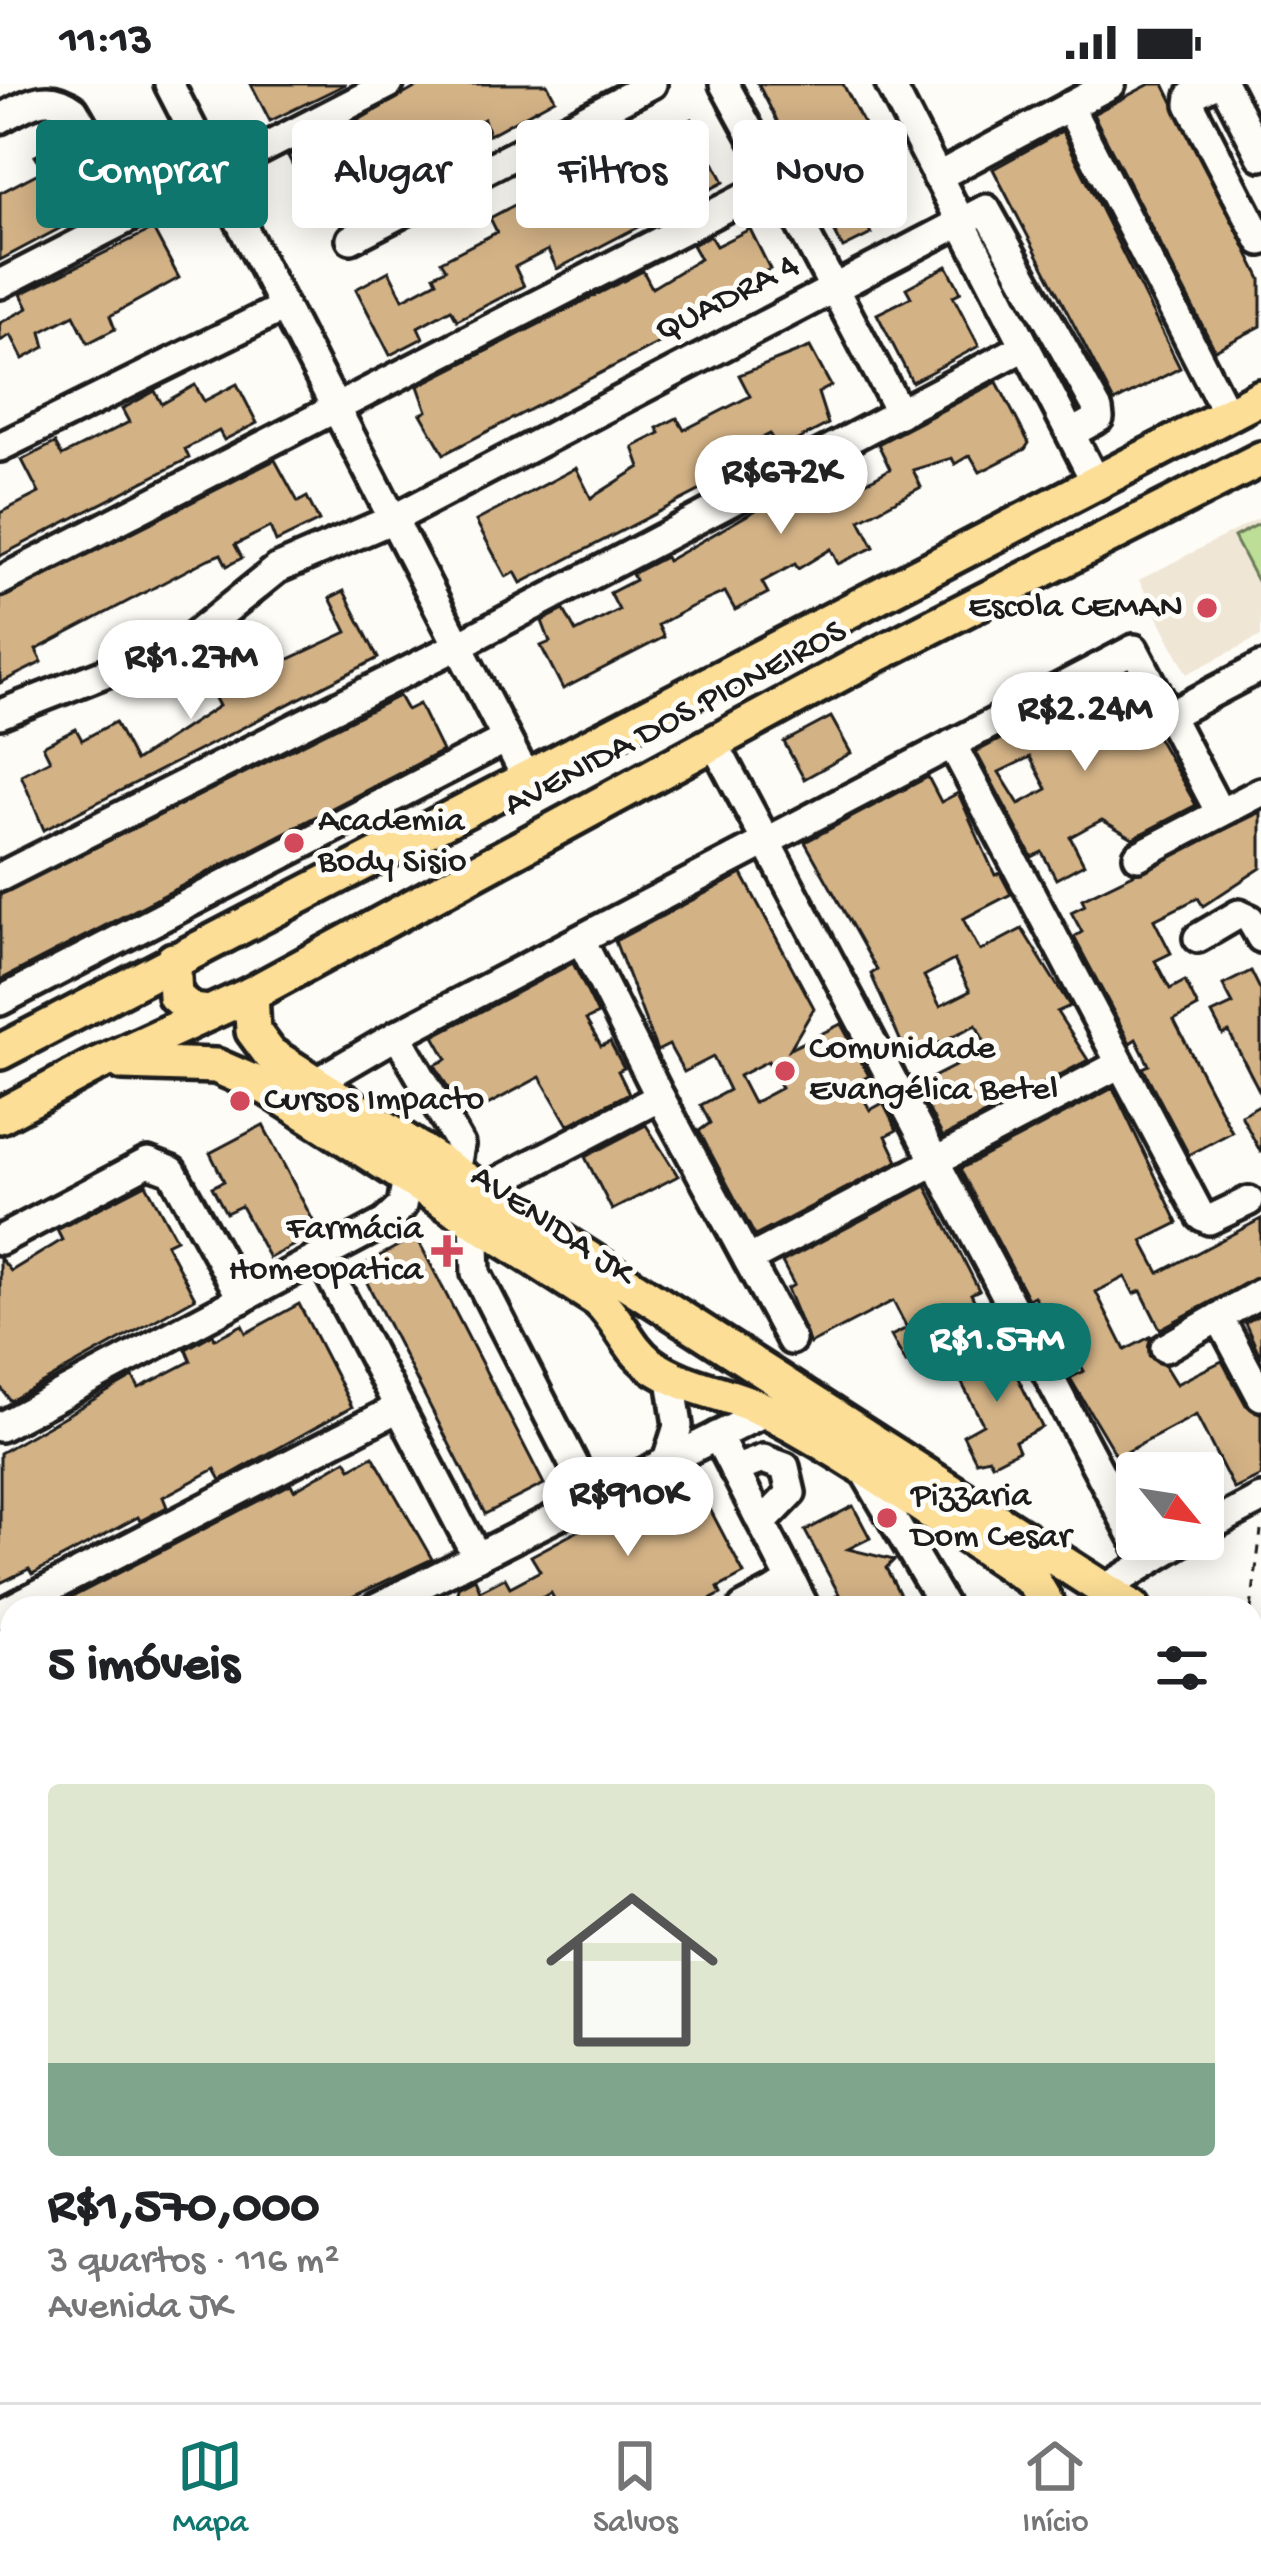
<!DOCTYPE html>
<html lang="pt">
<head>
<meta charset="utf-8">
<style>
  body { margin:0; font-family:"Gochi Hand",sans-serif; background:#f6f6f6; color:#202124; height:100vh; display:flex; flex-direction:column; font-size:45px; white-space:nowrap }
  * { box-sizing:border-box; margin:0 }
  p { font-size:39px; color:#757577 }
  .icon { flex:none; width:66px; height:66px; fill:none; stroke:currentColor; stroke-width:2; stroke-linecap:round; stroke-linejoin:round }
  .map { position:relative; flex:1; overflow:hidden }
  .side { position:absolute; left:0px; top:1512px; width:1263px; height:807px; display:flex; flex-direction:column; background:#fff; border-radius:36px 36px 0 0; box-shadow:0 6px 30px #0003 }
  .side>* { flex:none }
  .banner { position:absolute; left:36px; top:36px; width:1191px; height:108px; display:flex; gap:24px }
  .needle { width:78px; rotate:120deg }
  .tools { position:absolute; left:1116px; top:1368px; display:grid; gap:24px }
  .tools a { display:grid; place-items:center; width:108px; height:108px; border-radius:12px; background:#fff; box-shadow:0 6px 30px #0003; font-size:60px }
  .price { position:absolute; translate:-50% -102px; padding:0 27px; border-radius:42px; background:#fff; color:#222; font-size:39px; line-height:78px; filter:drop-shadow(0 3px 6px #0008) }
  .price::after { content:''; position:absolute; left:50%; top:72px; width:36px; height:27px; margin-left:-18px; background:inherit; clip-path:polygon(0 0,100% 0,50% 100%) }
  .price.current { background:#0f766e; color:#fff }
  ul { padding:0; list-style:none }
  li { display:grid; align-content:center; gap:24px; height:636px; padding:0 48px }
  li span { display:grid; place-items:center; height:372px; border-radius:12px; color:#555 }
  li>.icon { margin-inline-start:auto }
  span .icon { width:216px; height:216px; fill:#fffc; stroke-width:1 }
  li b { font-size:51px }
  h2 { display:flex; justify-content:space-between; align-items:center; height:144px; padding:0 48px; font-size:51px }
  .tag { padding:0 42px; border-radius:12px; background:#fff; box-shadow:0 6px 30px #0003; font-size:42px; line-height:108px }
  .tag.current { background:#0f766e; color:#fff }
  .status { display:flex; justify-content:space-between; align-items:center; height:84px; padding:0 60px; background:#fff; direction:ltr }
  .status svg { height:33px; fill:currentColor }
  .tabs { display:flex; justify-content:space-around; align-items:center; height:168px; border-top:3px solid #e0e0e0; background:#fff; font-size:33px; color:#757577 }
  .tabs a { display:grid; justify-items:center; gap:6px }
  .tabs .current { color:#0f766e }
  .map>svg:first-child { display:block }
  .built { fill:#f0e6d5 }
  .green { fill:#bdde97; stroke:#6c7d5a; stroke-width:3 }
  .building { fill:#d3b286; stroke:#1c1c1c; stroke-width:3; fill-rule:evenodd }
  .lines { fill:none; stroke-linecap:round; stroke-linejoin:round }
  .minor-casing { stroke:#1c1c1c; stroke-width:36 }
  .major-casing { stroke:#1c1c1c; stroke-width:42 }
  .path { stroke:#1c1c1c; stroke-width:3; stroke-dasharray:9 9; stroke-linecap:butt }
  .minor { stroke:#fdfcf7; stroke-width:27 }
  .major { stroke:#fcde96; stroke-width:33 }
  .poi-dot { fill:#d1495b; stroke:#fdfcf7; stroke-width:4.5 }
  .labels { text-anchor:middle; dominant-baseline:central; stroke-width:10; stroke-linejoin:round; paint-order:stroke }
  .street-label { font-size:36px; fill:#1c1c1c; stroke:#fdfcf7 }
  .poi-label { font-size:36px; fill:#1c1c1c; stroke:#fdfcf7; text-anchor:start }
</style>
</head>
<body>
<div class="status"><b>11:13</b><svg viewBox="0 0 49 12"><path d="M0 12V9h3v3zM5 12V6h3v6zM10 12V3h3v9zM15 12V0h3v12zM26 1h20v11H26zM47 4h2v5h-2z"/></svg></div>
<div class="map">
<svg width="1261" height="2318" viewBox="0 0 1261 2318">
  <rect width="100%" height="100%" fill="#fdfcf7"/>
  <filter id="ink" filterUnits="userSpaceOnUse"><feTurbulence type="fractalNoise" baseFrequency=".00833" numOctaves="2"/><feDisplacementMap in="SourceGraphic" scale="24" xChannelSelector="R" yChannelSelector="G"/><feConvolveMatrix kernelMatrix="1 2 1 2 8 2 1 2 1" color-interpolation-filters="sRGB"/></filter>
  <g filter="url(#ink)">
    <polygon class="built" points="1261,433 1261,552 1187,590 1139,496"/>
    <g class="green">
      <polygon points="1261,439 1261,495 1257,497 1234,453"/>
      <polygon points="12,2282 12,2307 544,2307 549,2318 0,2318 0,2288"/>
    </g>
    <g class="building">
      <polygon points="251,0 346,0 270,37"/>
      <polygon points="422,0 547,0 555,15 489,51 484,35 449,55 456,68 321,136 288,72 321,55 328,66 361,48 355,38"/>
      <polygon points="758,0 843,0 884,79 849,98 871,150 843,164"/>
      <polygon points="1150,0 1164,0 1261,195 1261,242 1215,266 1093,30"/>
      <polygon points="692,35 724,98 557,185 548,166 515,183 524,202 457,236 451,225 418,243 423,254 390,271 356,205 389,187 403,215 437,197 434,191 446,185 441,177 497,148 490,134 522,117 529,131 663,62 658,53"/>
      <polygon points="1062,47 1180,284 1114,318 993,85"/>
      <polygon points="68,55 98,124 0,176 0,109 44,86 35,72"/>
      <polygon points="153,145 179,194 110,232 115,245 88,259 74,231 41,248 45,263 23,275 11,251 0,257 0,239 28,224 21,210"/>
      <polygon points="750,145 770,185 737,202 739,207 669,237 676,250 444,370 421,330 427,327 418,302 643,187 652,204 700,175 692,161 710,152 716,162"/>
      <polygon points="947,182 961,208 953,212 979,262 912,298 877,230 911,213 906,204"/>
      <polygon points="810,263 831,302 818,309 828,340 778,366 770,350 729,371 731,383 722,389 724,394 521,499 515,488 506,493 476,437 576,384 591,414 640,383 633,363 660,349 657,344 677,334 684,346 721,327 750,312 739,291"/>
      <polygon points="997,298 1029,359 1025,365 980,388 970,371 955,380 952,374 913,386 921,403 860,436 874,463 838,480 831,465 798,485 795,480 762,498 768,509 735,526 725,508 691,523 658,541 664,553 563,605 541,562 550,558 542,537 564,526 576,548 619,526 610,509 635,496 632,490 665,473 667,477 798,402 803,411 828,398 832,413 874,394 890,385 878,360"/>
      <polygon points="237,300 257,339 224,356 219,347 185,365 189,374 0,472 0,429 39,409 22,376 55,359 62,372 129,338 122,325 155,307 162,320 195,301 204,317"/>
      <polygon points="275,376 298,418 307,413 319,437 276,458 270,443 235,461 242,474 227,482 221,470 208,475 36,566 42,578 0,599 0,515"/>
      <polygon points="344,507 378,574 44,746 21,691 50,676 43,662 76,645 82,656 115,638 135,677 219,622 200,585 245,562 259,589 347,548 330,514"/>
      <path d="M 1122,591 L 1196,721 L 1133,754 L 1102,736 L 1090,742 L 1070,753 L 1084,780 L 1056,795 L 1042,768 L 1032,773 L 976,668 ZM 1030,673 L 1047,705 L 1019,720 L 999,688 Z"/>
      <polygon points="399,612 407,626 419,620 442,667 0,896 0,811"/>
      <polygon points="831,633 851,669 804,695 784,658"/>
      <path d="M 928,693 L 941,718 L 958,709 L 995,791 L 1000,789 L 1011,810 L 963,835 L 980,867 L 1022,845 L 1070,922 L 1057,928 L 1088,976 L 943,1053 L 916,1002 L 988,965 L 976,941 L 908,974 L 871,890 L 877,886 L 805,758 ZM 954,876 L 970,907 L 940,922 L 924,892 Z"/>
      <polygon points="1261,728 1261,784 1203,822 1198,814 1154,836 1171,869 1155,877 1170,905 1185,897 1198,923 1174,936 1232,1048 1189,1071 1143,984 1149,981 1136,955 1130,959 1074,853 1082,848 1071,828 1085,821 1082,815"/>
      <path d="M 742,790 L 814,924 L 790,965 L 841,940 L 869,992 L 855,999 L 870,1026 L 883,1019 L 897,1046 L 886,1052 L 898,1077 L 755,1152 L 699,1047 L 710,1039 L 701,1021 L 729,1006 L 713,973 L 684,988 L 669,961 L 657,967 L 615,857 ZM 768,977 L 781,1004 L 753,1019 L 739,992 Z"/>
      <polygon points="573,879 598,930 586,936 601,962 610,958 624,984 618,987 629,1009 568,1041 540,993 465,1033 435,981 447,975 434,952"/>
      <polygon points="1251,887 1261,907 1261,1010 1229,948 1223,951 1212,930 1233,920 1223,901"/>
      <polygon points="1113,1004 1178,1139 1142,1157 1159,1189 1261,1135 1261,1191 1160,1245 1141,1207 1134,1210 1125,1193 1096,1208 1125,1266 1150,1253 1149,1272 1165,1282 1176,1300 1222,1277 1246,1321 1261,1330 1261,1392 1234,1405 1196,1331 1117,1373 1070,1294 1084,1287 1054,1230 1046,1234 1034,1212 1028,1215 960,1085"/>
      <polygon points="1261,1020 1261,1069 1241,1031"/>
      <polygon points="263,1041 319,1148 269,1174 241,1122 226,1129 212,1103 224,1097 210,1069"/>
      <polygon points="646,1041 678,1092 612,1126 585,1073"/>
      <polygon points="146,1100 176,1155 166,1160 195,1214 10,1317 0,1302 0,1174 11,1187 62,1156 57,1146"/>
      <polygon points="926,1102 979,1206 971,1210 985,1237 906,1279 891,1252 907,1244 893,1217 810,1260 787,1205 794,1201 782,1178"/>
      <polygon points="416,1152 544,1400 485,1430 359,1183"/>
      <polygon points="299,1220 352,1323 221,1396 215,1385 163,1413 167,1423 140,1437 138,1433 32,1490 29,1485 0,1499 0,1369 133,1293 139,1304 191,1277 186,1265 213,1250 215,1255 242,1241 246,1249"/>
      <polygon points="1261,1230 1261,1274 1245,1239"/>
      <polygon points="1008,1259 1022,1287 1016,1290 1042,1343 1015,1357 1019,1366 992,1380 989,1374 976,1377 963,1351 983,1340 955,1286"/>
      <polygon points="373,1372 432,1475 350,1514 355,1524 51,1524 291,1400 294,1406 346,1376 351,1384"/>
      <polygon points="690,1387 744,1490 718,1504 721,1510 694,1524 559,1524 551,1509 522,1524 447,1524 455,1520 458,1503 475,1494 480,1507 505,1494 510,1503 540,1487 531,1472"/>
      <polygon points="853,1422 870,1454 848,1465 894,1476 886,1484 907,1524 851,1524 833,1514 839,1510 805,1447"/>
    </g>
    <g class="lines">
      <defs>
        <g id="minor">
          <polyline points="169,0 528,697"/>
          <polyline points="724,0 777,97"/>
          <polyline points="890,0 1097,401"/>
          <polyline points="1214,0 1191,12 1190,20 1261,157"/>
          <polyline points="1224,0 1261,72"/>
          <polyline points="1069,22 1227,330"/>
          <path d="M 0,35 C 27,21 47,5 74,26 L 135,131"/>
          <polyline points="937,93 1111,0"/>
          <polyline points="351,155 652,0"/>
          <polyline points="0,200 389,0"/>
          <polyline points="0,363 282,224"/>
          <polyline points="0,497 777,97 900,329"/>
          <polyline points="0,630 189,556 277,485 393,435 986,125 1098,326 1099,334 1072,349"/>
          <polyline points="1170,631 1261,583"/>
          <polyline points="714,659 1146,1476"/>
          <polyline points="952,660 1201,1132 1209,1136 1249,1117"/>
          <polyline points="1138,772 1261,708"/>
          <polyline points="0,793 457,562 1022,264"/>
          <polyline points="1198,854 1239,830 1250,835 1261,854"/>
          <polyline points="0,917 506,655"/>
          <polyline points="315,999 397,951"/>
          <polyline points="660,1013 791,1256"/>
          <polyline points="455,1089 460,1061 397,951 1134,565 1219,727"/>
          <polyline points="482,1106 660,1013 581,856"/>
          <polyline points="474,1137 476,1189 592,1416"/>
          <polyline points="0,1156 148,1078 172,1087 242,1215"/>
          <polyline points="321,1174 477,1473"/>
          <polyline points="748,1176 1118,981"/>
          <polyline points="1219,1233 1261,1312"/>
          <polyline points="1165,1264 1261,1209"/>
          <polyline points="0,1343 384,1139 402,1122 407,1093"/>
          <polyline points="717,1352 792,1498"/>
          <polyline points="666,1380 678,1342 671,1294"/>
          <polyline points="863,1385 945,1524"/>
          <polyline points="734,1386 763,1375 785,1383 791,1409 762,1439"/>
          <polyline points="1203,1446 1261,1415"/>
          <polyline points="1104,1505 1186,1455"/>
          <polyline points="375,1524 767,1327"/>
          <polyline points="743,1524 792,1498 805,1524"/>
          <polyline points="0,1530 398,1324"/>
          <polyline points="0,1719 12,1713"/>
          <polyline points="1251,1761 1260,1780 1251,1784"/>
          <polyline points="1251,1832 1261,1827"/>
          <polyline points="0,1912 12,1906"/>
          <polyline points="1251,1989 1261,2007"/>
          <polyline points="0,2006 12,2030"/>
          <polyline points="1251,2211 1261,2205"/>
          <polyline points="0,2252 12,2246"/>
          <polyline points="563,2307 568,2318"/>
          <polyline points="682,2318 703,2307"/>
          <polyline points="1045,2318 1066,2307"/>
        </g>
        <g id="major">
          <polyline points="173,876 175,912 192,927 209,929"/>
          <polyline points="251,910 253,947 270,970 1133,1524"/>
          <polyline points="0,968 1261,313"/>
          <path d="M 123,979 L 216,982 L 267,1004 L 598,1216 C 619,1235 628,1264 650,1280 C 686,1306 730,1308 768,1328 C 861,1377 946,1439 1033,1497 L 1049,1524"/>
          <polyline points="0,1032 92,983 251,910 855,582 1261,375"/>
          <polyline points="1251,1590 1261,1593"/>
          <polyline points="1251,1635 1261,1641"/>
        </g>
      </defs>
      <use href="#minor" class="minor-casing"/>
      <use href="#major" class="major-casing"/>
      <polyline class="path" points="1251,1525 1261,1447"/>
      <use href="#minor" class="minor"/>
      <use href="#major" class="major"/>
    </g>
  </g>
  <g class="poi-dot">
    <circle cx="1207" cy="524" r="12"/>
    <circle cx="294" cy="759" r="12"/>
    <circle cx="785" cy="987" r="12"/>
    <circle cx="240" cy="1017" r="12"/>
    <path d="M441 1149h12v12h12v12h-12v12h-12v-12h-12v-12h12z"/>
    <circle cx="887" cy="1434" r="12"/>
  </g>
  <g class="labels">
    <g class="street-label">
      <text transform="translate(728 216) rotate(-27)">QUADRA 4</text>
      <text transform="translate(676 636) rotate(-28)">AVENIDA DOS PIONEIROS</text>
      <text transform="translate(551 1143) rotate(34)">AVENIDA JK</text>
    </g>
    <g class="poi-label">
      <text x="1183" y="524" text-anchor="end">Escola CEMAN</text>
      <text x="318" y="738">Academia<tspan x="318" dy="41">Body Sisio</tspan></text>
      <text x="809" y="966">Comunidade<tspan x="809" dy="41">Evangélica Betel</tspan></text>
      <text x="264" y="1017">Cursos Impacto</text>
      <text x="423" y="1146" text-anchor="end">Farmácia<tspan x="423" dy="41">Homeopatica</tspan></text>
      <text x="911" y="1413">Pizzaria<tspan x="911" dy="41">Dom Cesar</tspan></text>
    </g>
  </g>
</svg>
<div class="tools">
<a><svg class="needle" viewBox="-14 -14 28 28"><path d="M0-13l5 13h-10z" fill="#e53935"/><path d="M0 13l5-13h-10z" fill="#757577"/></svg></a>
</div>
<b class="price" style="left:781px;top:453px">R$672K</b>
<b class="price" style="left:191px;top:638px">R$1.27M</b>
<b class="price" style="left:1085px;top:690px">R$2.24M</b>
<b class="price current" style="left:997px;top:1321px">R$1.57M</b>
<b class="price" style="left:628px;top:1475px">R$910K</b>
<div class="banner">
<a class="tag current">Comprar</a>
<a class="tag">Alugar</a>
<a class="tag">Filtros</a>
<a class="tag">Novo</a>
</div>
<section class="side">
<h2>5 imóveis<svg class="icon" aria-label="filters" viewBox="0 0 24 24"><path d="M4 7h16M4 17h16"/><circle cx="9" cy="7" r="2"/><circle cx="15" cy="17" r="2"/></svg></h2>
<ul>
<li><span style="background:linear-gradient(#dfe7d0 75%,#7fa58c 0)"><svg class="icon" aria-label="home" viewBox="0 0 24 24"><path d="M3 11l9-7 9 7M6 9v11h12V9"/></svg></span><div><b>R$1,570,000</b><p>3 quartos · 116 m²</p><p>Avenida JK</p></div></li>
</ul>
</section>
</div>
<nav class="tabs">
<a class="current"><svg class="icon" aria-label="map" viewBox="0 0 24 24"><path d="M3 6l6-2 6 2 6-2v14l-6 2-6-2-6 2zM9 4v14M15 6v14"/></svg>Mapa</a>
<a><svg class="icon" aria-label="saved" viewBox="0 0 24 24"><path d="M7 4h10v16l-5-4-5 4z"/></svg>Salvos</a>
<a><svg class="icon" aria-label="home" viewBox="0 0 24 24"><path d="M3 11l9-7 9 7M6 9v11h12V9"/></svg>Início</a>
</nav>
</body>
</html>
